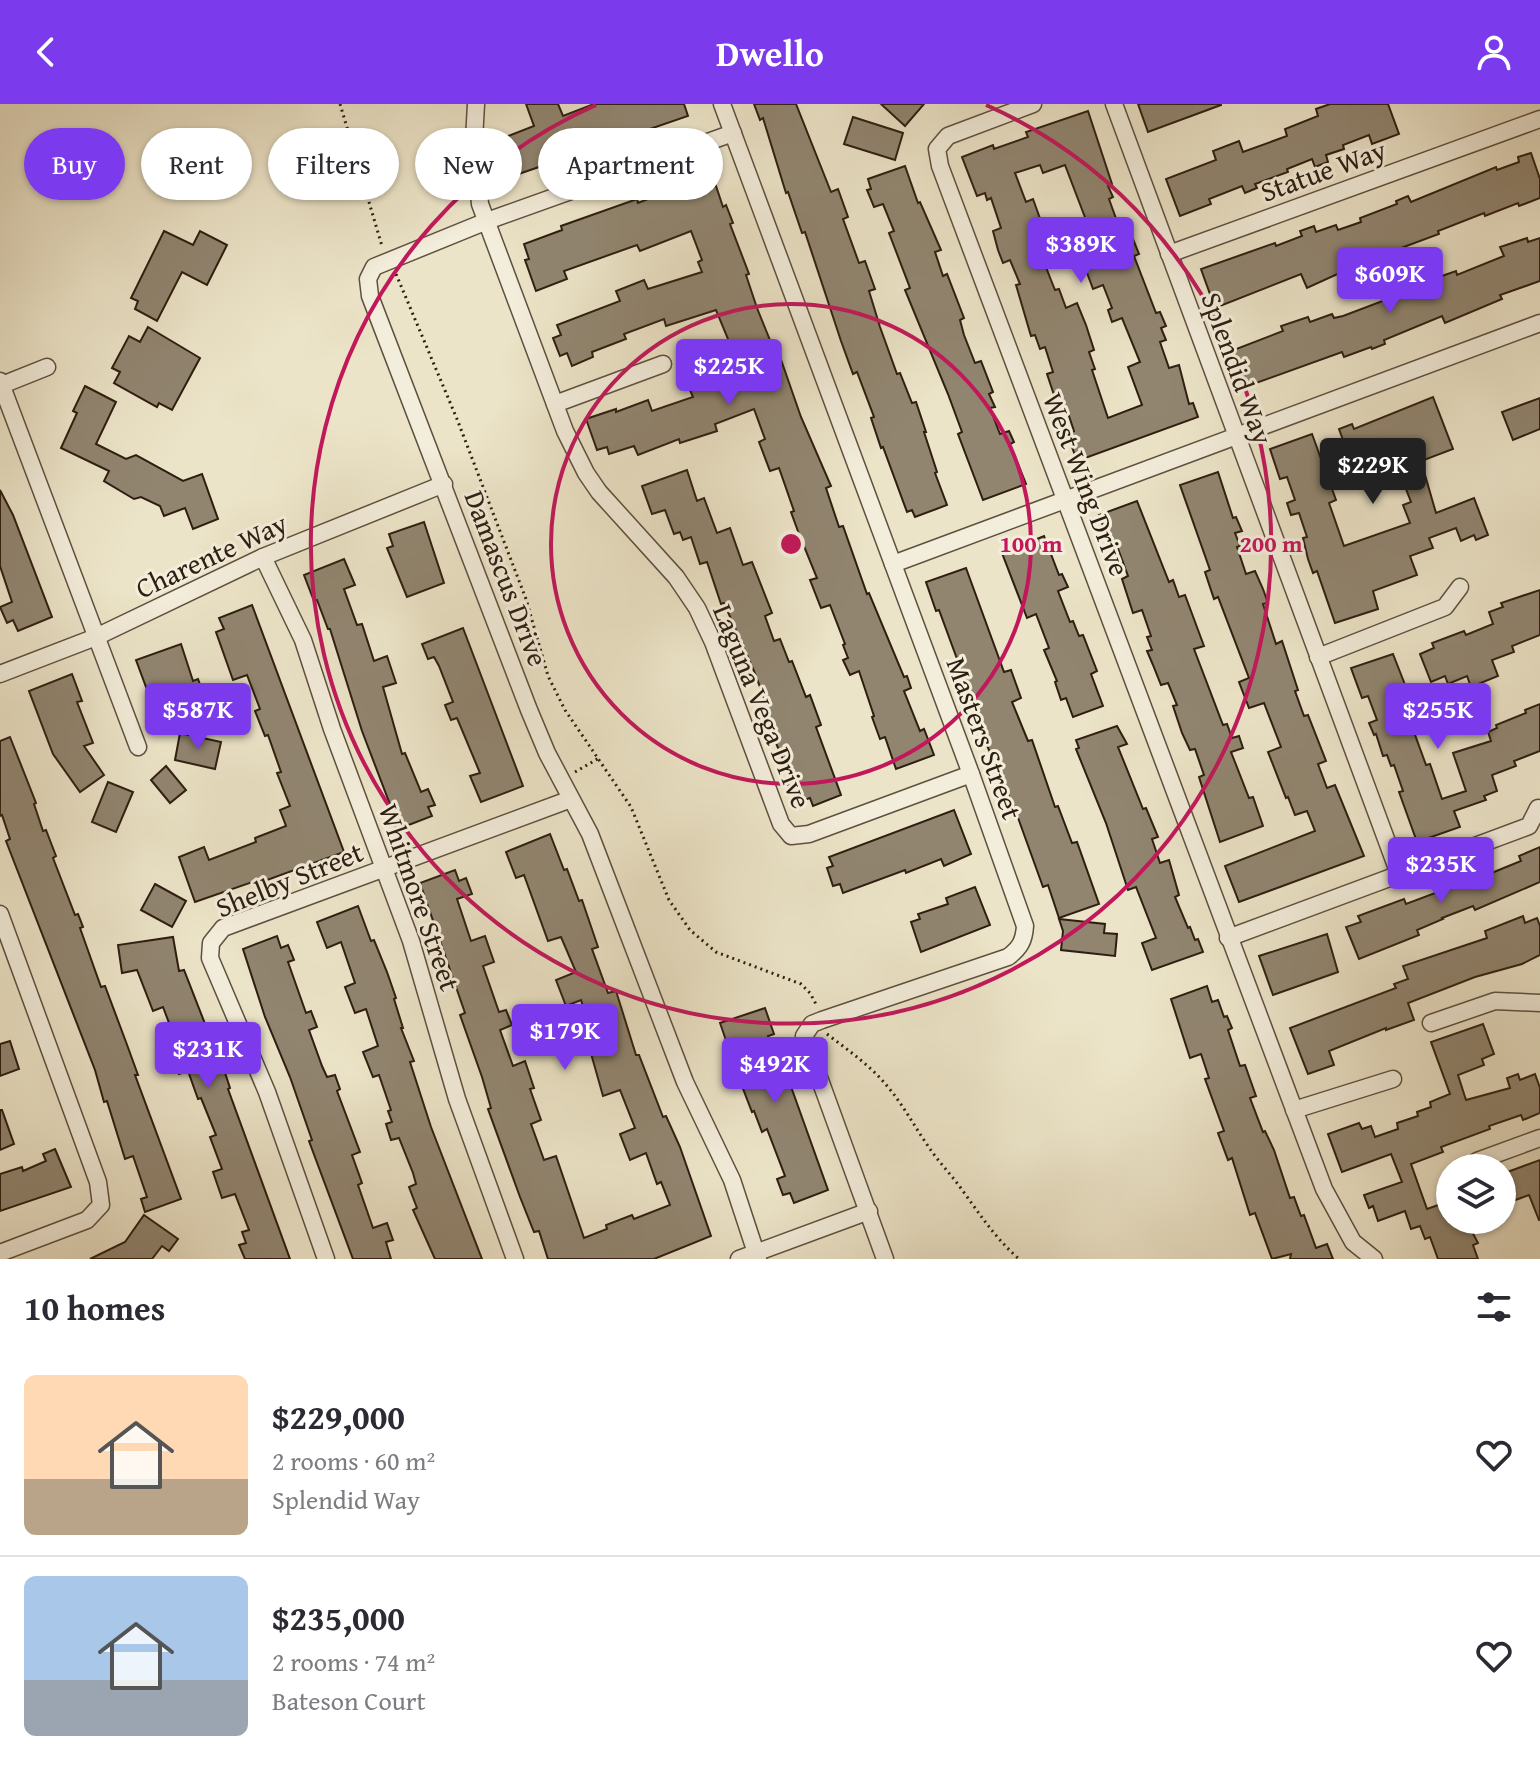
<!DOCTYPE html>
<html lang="en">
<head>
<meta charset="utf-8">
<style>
  body { margin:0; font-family:"Gentium Book Plus",serif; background:#f2f2f3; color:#2b2b33; height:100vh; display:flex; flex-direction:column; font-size:30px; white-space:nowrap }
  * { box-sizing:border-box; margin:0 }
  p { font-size:26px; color:#7c7c81 }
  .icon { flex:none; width:44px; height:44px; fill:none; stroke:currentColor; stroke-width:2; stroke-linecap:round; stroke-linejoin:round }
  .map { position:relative; height:1155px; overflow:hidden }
  .side { display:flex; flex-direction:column; background:#fff; flex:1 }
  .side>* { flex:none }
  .guide { position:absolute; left:24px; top:24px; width:800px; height:72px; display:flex; gap:16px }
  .tools { position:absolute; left:1436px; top:1050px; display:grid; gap:16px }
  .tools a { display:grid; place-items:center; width:80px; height:80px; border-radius:50%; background:#fff; box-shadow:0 2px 6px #0004; font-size:40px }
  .price { position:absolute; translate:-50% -68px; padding:0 18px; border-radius:8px; background:#7c3aed; color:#fff; font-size:26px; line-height:52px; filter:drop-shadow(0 2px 4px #0008) }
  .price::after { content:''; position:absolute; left:50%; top:48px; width:24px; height:18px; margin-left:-12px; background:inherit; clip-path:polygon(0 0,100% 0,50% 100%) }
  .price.current { background:#222; color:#fff }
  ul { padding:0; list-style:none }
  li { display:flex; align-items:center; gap:24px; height:200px; padding:0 24px }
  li+li { border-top:2px solid #e1e1e2 }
  li span { display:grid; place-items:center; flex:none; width:224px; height:160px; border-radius:12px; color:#555 }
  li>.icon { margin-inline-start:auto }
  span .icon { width:96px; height:96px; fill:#fffc; stroke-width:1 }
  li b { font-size:34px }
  h2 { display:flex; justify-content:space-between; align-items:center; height:96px; padding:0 24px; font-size:34px }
  .tag { padding:0 28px; border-radius:36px; background:#fff; box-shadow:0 2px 6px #0004; font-size:28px; line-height:72px }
  .tag.current { background:#7c3aed; color:#fff }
  header { display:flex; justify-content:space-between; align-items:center; height:104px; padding:0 24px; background:#7c3aed; color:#fff; font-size:36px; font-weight:700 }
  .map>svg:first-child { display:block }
  .building { fill:#918570; stroke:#2e1e11; stroke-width:2; fill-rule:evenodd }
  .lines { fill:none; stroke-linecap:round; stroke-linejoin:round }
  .minor-casing { stroke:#5e503f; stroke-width:19 }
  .path { stroke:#2e1e11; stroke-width:3; stroke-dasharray:2 4; stroke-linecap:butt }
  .minor { stroke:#f3eddb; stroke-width:16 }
  .ring { fill:none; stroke:#c2185b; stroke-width:4 }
  .labels { text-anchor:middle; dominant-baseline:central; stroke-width:6; stroke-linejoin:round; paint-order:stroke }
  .street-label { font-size:28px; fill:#2e1e11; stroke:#f3eddb }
  .centre { fill:#c2185b; stroke:#f3eddb; stroke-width:4 }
  .ring-label { font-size:24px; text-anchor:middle; font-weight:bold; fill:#c2185b; stroke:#f3eddb; stroke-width:6; stroke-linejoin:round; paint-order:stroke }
</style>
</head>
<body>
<header><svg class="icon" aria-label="back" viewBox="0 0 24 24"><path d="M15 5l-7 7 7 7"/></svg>Dwello<svg class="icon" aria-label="person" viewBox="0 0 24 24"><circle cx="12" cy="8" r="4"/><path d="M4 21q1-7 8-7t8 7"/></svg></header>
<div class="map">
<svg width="1540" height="1155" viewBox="0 0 1540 1155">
  <rect width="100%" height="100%" fill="#ece4c8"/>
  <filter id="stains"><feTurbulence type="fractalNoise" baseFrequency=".0025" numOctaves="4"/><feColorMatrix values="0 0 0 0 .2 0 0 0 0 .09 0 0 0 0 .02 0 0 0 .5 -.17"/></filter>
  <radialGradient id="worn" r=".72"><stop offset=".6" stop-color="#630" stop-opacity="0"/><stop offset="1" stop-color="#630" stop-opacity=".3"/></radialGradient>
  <g class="building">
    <polygon points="526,0 558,0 563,12 594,0 684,0 688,12 507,74 493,38 534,22"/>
    <polygon points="754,0 796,0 831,88 838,85 848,113 843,115 859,159 865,157 875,185 869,187 880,223 897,270 900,269 912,299 916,298 926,328 924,328 937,368 935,369 947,401 915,413 912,406 907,408 883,343 881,344 871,314 874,313 857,268 853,270 841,237 805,128 802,129 788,88 786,89 763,14 760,16"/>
    <polygon points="881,0 924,0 905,22"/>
    <polygon points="1138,0 1221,0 1221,1 1148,28"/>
    <polygon points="1330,0 1388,0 1399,30 1372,40 1369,31 1343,41 1344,45 1326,51 1328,58 1315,63 1312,55 1287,65 1288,68 1255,80 1257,84 1245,89 1242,82 1209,95 1211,100 1180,112 1166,75 1216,56 1213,47 1239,37 1243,48 1287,32 1285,25 1318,12 1316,5"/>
    <path d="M 1088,7 L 1112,80 L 1108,82 L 1113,93 L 1109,95 L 1118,120 L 1126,118 L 1139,150 L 1134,152 L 1156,209 L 1160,208 L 1166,222 L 1161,224 L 1166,236 L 1160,238 L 1169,264 L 1179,261 L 1189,300 L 1193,299 L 1198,313 L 1077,357 L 1072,343 L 1076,341 L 1071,329 L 1074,327 L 1065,300 L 1058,303 L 1047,270 L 1053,268 L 1045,243 L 1040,245 L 1035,231 L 1031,232 L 1016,181 L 1020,180 L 1010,156 L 1003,159 L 998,146 L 993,127 L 1001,124 L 991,94 L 987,96 L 985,89 L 977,92 L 962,53 L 993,41 L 994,45 L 1028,33 L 1026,28 ZM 1040,61 L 1043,69 L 1065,61 L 1086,116 L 1076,119 L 1088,156 L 1083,158 L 1093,185 L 1103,181 L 1112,204 L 1108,206 L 1112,218 L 1122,214 L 1140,258 L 1128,263 L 1142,301 L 1108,314 L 1092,266 L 1095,265 L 1089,248 L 1094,246 L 1086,221 L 1077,199 L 1066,204 L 1059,185 L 1055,186 L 1051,176 L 1044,158 L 1050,156 L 1038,125 L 1043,123 L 1033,95 L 1026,98 L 1015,69 Z"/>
    <polygon points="853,13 903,29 895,56 844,40"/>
    <polygon points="1531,49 1540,75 1540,94 1519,102 1518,99 1485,112 1484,109 1438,127 1439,130 1366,157 1307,184 1301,170 1215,204 1201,165 1275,139 1276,142 1302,132 1300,127 1314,122 1316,128 1336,121 1338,126 1361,118 1360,114 1397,100 1396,97 1408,92 1411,98 1496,63 1497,66 1519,58 1518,53"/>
    <polygon points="905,62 918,99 920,98 941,146 935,148 943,172 947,170 964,214 960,216 964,231 975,259 981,257 993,288 989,290 995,303 990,304 1000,330 1009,327 1014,338 1010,340 1026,380 983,396 958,330 962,328 948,290 905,186 910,184 889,129 894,127 883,100 874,103 867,86 871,85 868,75"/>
    <polygon points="712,70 723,103 726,101 733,119 730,120 749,170 746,171 757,204 776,251 779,250 801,313 831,382 826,384 839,423 843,422 867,490 869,489 904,573 907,572 911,584 904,587 920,627 924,625 934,651 896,665 885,633 880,635 872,613 874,612 859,567 850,571 843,556 848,554 843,541 845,540 830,501 821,504 810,476 817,474 799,430 791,408 794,407 779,364 770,367 759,338 765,335 754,305 715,320 717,327 680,339 679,335 638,351 634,342 609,350 607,343 597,346 586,315 616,305 616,308 648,296 652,307 693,293 690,286 735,269 734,267 740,264 716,206 666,222 664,215 624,230 626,235 592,248 593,253 572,262 567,249 560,252 553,234 561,231 557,221 620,197 616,187 644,176 648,185 702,168 698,158 702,156 691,127 640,147 637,141 564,167 567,175 536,187 525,156 529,155 524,140 562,126 561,122 637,95 638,99"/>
    <polygon points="164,127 193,141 200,127 227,141 207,181 182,168 157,217 135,205 138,197 131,194"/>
    <polygon points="1527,134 1528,138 1540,134 1540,177 1500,191 1502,195 1445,219 1442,212 1384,236 1385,240 1372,245 1371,243 1344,253 1342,248 1245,283 1231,247 1283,227 1281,222 1308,213 1310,218 1332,210 1334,214 1343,212 1388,195 1385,188 1412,177 1416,187 1440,178 1439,173 1456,167 1457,171 1504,152 1500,143"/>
    <polygon points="148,223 200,254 172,306 159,299 157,303 114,279 120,268 112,264 129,232 140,238"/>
    <polygon points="85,282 116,298 96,340 126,355 136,351 183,377 202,370 218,415 193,425 185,404 164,412 160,402 141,393 134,395 104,377 109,367 61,344 77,309 73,307"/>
    <polygon points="1433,293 1453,345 1421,357 1436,409 1474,394 1488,431 1476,436 1474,431 1461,437 1456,424 1429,434 1433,444 1410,452 1417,471 1373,487 1378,505 1335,519 1317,467 1313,469 1308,455 1303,434 1307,433 1299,409 1291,411 1287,399 1295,396 1287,373 1280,375 1270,345 1312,330 1336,396 1329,399 1344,442 1410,419 1403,401 1411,398 1397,362 1358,377 1339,325 1352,320 1354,325"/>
    <polygon points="1540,294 1540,325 1513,336 1502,308"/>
    <polygon points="687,366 697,397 704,394 717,429 730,424 743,461 752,458 772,509 765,512 774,537 780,535 789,558 792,557 806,593 810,591 821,621 816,623 841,691 813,702 810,694 801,697 775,637 766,611 770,610 754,567 724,499 721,500 707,458 700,460 691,433 683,436 680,428 674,430 665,406 652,410 642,382"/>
    <polygon points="1218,368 1233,414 1236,413 1242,427 1235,429 1240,442 1237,443 1246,470 1255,467 1263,485 1268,499 1263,500 1276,540 1282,537 1298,586 1295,587 1304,612 1308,611 1326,657 1318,660 1327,684 1335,681 1364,752 1239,798 1225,762 1315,727 1307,707 1295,711 1288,693 1286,694 1268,648 1281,643 1264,599 1249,604 1239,578 1249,574 1218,493 1214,495 1205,468 1210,466 1180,381"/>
    <polygon points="0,386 13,411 52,513 18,527 13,516 7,519 0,503 12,498 0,462"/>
    <polygon points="1137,397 1169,478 1173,476 1179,493 1185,491 1204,542 1194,545 1223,621 1227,620 1232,634 1239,632 1243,644 1231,648 1249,694 1253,693 1263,722 1220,738 1199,673 1204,671 1195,645 1190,646 1182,629 1173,602 1177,601 1168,579 1161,581 1153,561 1147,547 1152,546 1147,533 1151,532 1142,506 1133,509 1122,475 1128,472 1117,442 1111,444 1099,411"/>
    <polygon points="424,418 444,479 407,493 387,444 393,442 389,430"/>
    <polygon points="1044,432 1059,471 1062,470 1068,483 1058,487 1070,518 1073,517 1079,532 1083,531 1097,567 1091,570 1103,602 1073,613 1066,594 1061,596 1055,578 1057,577 1044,546 1049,544 1036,510 1027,514 1002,449"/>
    <polygon points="344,455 355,481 344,485 357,521 362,520 374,557 387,552 396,579 383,583 402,650 405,649 421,688 428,685 435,701 428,703 432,712 396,726 391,712 394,711 362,627 330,525 328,525 317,496 314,497 304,471"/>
    <polygon points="966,464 1004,568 1011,566 1021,594 1012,598 1028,637 1032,636 1055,703 1058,702 1072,739 1077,738 1099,800 1059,814 1048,781 1043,783 1017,711 976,616 967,582 939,506 936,507 926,478"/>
    <polygon points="1540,486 1540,531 1512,542 1514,548 1492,556 1498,572 1471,583 1467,572 1448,580 1445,572 1431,578 1420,550 1434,544 1432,539 1464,527 1466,531 1493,520 1489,508 1503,503 1501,499"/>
    <polygon points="252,501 344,748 259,779 258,776 195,798 179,753 204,743 209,756 256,738 255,734 286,722 280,706 290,702 277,669 281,668 268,631 265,632 255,607 260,605 247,571 233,576 216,528 224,525 219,514"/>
    <polygon points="463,524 523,682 481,698 470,672 480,669 457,614 451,616 445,601 453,598 439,562 434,553 428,555 422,540"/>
    <polygon points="181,540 193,577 198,575 203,589 195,592 199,604 164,616 151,581 146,583 136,556"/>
    <polygon points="1393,550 1418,614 1410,617 1426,661 1430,660 1442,695 1466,687 1453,649 1491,637 1488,628 1497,624 1496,621 1526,609 1525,606 1540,600 1540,647 1514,657 1516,662 1492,671 1497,687 1484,692 1486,696 1454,707 1460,723 1417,738 1399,688 1403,687 1394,661 1391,662 1387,651 1383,652 1376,630 1374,631 1369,619 1377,616 1368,592 1362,594 1351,564"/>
    <polygon points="72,570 82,597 77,598 93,639 84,642 104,671 80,688 53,650 29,587"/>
    <polygon points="1117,622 1127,640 1118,643 1143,705 1146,704 1158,733 1152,735 1160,759 1169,756 1179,791 1175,793 1188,824 1190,823 1195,836 1198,835 1203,848 1152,866 1142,839 1156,834 1136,783 1128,786 1106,719 1076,645 1079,644 1076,636"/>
    <polygon points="180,629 221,638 215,665 175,656"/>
    <polygon points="10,633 36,699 34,700 43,727 46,726 56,752 53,754 75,811 78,810 83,823 80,824 101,883 105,882 126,938 138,971 135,971 181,1095 145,1108 141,1095 147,1093 133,1052 125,1055 107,997 104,998 95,966 6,737 10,735 2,711 0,712 0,637"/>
    <polygon points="166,662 186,686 170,699 151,676"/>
    <polygon points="108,678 133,688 116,728 92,718"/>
    <polygon points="954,706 971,750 944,762 941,755 906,769 905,766 843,789 840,780 833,782 827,764 833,762 829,753"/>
    <polygon points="550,730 564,766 567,765 579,797 582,796 598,843 592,845 608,889 616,887 636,951 639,951 663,1013 666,1012 680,1043 711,1132 654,1155 548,1155 539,1127 534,1128 520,1093 488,1005 491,1004 482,973 460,911 465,909 420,779 455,766 459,777 466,774 472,790 457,795 471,837 485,832 494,858 483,862 499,908 506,906 512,921 500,926 513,962 525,957 534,984 530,985 541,1016 531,1020 544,1056 556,1052 584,1134 607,1125 606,1121 632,1111 634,1115 670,1101 661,1078 657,1080 646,1049 630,1056 620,1030 635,1024 620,986 603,992 590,946 596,944 581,896 566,902 556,876 576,868 561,833 548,837 524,771 516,774 506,748"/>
    <polygon points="1540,743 1540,778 1475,806 1473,802 1442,814 1443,815 1417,826 1419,831 1359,855 1346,823 1361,818 1358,812 1404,795 1406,800 1438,788 1436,783 1459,774 1488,765 1489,770 1521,757 1519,752"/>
    <polygon points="155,780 186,797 172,823 141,806"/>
    <polygon points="975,783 990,821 921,848 911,818 920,815 918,810 948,800 946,794"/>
    <polygon points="358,802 371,837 374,836 387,868 396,894 394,895 403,924 401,924 414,957 410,958 431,1023 482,1155 435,1155 413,1106 417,1104 409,1083 416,1080 413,1069 399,1034 391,1036 386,1020 392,1018 388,1007 391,1006 379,971 373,973 363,948 378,942 366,905 355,909 345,883 355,879 341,838 327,844 317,818"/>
    <polygon points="1523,812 1525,819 1537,814 1540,822 1540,851 1522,860 1475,873 1408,899 1414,916 1386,926 1386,924 1329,947 1334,961 1308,970 1290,924 1396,884 1394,880 1408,875 1403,862 1487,834 1485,827"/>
    <polygon points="1059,815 1105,820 1104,829 1117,830 1115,852 1061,846 1063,827"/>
    <polygon points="1327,830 1338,868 1273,891 1259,852"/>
    <polygon points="277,832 281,844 288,841 294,856 288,858 306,909 311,907 317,923 309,926 322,962 327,973 335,971 340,985 337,987 360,1048 352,1051 362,1079 358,1081 373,1124 387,1119 393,1136 386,1138 391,1155 353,1155 309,1037 312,1036 290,973 265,913 243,845"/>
    <polygon points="173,833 179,867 184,866 209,930 212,929 230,984 228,985 290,1155 245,1155 239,1141 246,1139 242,1128 249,1126 235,1090 222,1094 213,1068 222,1065 210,1033 216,1031 201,994 198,995 188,967 179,970 169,943 177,940 163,903 153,907 137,866 122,869 118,841"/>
    <polygon points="1207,882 1212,898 1218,896 1224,913 1227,912 1232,924 1228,926 1240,962 1245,961 1256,992 1250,994 1263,1028 1265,1027 1274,1046 1290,1094 1294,1093 1301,1112 1304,1111 1316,1144 1327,1140 1333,1155 1290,1155 1291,1150 1272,1155 1255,1109 1250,1111 1232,1054 1228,1056 1218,1029 1224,1027 1205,975 1209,974 1201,950 1190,954 1171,895"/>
    <polygon points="765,904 774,930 768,932 781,967 785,966 828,1086 794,1099 790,1089 783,1091 777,1075 785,1072 767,1025 762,1028 754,1007 752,1008 742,982 750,979 736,943 729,945 720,919"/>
    <polygon points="1483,920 1494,950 1482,955 1484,961 1458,971 1466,996 1510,984 1507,974 1518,970 1520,976 1535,970 1540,984 1540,1009 1523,1016 1521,1011 1489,1022 1490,1025 1441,1043 1443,1048 1411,1060 1427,1105 1450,1097 1450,1116 1466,1116 1478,1139 1473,1141 1478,1155 1438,1155 1430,1133 1425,1135 1420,1122 1411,1125 1405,1107 1378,1117 1373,1102 1369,1104 1364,1091 1402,1078 1391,1050 1342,1068 1328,1030 1359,1019 1362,1025 1371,1022 1375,1033 1398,1025 1397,1019 1418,1012 1417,1008 1431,1003 1430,998 1450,990 1431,938"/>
    <polygon points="10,937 19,965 0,972 0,940"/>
    <polygon points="0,1006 2,1006 14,1040 0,1046"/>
    <polygon points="55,1045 71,1083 0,1107 0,1070 22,1063 23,1067 46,1057 43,1050"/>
    <polygon points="1540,1056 1540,1116 1539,1116 1529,1091 1502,1101 1502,1070"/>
    <polygon points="144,1111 178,1135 169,1147 162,1142 152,1155 90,1155 125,1138"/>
  </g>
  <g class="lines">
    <defs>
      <g id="minor">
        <polyline points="476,0 474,36 480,100 565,327 586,369 599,388 676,473 697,504 713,538 781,720 791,732 809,730 971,670"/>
        <path d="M 722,0 L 971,670 L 1025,822 C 1024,837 1020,844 1008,853 L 822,916 L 812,920 L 804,932 L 885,1155"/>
        <polyline points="1033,0 948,32 937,45 940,62 1324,1085 1353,1138 1374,1155"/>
        <polyline points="1114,0 1399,770"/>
        <polyline points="733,29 487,117 374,163 368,175 370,192 529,606 547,649 590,730 685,978 732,1076 758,1155"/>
        <polyline points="1169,150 1540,15"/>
        <polyline points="0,277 138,643"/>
        <polyline points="2,281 47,263"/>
        <polyline points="555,300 663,260"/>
        <polyline points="263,453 303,536 332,625 411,837 457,995 515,1155"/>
        <polyline points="893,460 1540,219"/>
        <polyline points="1318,553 1445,503 1460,483"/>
        <polyline points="0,570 96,533 263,453 444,380"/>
        <polyline points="0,810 98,1078 101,1101 87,1116 0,1149"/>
        <polyline points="1228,834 1529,722 1538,704"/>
        <polyline points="1431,919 1495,897 1540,899"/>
        <polyline points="1294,1006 1393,975"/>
        <polyline points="1477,1057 1540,1034"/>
        <polyline points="326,1155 267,988 210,854 211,839 223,824 571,695"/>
        <polyline points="739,1155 869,1107"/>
      </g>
    </defs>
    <use href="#minor" class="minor-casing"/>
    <g class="path">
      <polyline points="340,0 382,142"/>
      <polyline points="396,170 457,315 526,495 548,572 565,606 631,703 669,796 690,826 716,848 801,880 810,889 817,902"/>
      <polyline points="575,668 599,654"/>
      <path d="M 827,930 C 849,947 871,962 888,983 C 903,1001 913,1020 926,1039 C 936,1055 949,1068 960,1083 C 979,1109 995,1134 1019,1155"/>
    </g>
    <use href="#minor" class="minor"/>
  </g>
  <g class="ring">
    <circle cx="791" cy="440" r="240"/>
    <path d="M986 1A480 480 0 1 1 596 1"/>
  </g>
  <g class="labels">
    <g class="street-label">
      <text transform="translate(1323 66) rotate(-20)">Statue Way</text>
      <text transform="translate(1238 264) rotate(70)">Splendid Way</text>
      <text transform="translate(1087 380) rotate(69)">West Wing Drive</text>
      <text transform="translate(211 451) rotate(-25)">Charente Way</text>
      <text transform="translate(507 474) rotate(69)">Damascus Drive</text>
      <text transform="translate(763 602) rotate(68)">Laguna Vega Drive</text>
      <text transform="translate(985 634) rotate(70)">Masters Street</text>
      <text transform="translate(289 775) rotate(-22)">Shelby Street</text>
      <text transform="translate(420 793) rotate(71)">Whitmore Street</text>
    </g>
  </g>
  <circle cx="791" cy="440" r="12" class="centre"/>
  <g class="ring-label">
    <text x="1031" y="448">100 m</text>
    <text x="1271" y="448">200 m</text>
  </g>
  <rect width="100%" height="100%" filter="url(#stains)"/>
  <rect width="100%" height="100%" fill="url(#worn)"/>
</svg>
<div class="tools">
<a><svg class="icon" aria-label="layers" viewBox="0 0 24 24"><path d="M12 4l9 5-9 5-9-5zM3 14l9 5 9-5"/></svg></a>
</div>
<b class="price" style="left:1081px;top:181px">$389K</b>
<b class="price" style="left:1390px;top:211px">$609K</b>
<b class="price" style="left:729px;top:303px">$225K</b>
<b class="price current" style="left:1373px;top:402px">$229K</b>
<b class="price" style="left:198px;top:647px">$587K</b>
<b class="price" style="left:1438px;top:647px">$255K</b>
<b class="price" style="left:1441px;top:801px">$235K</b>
<b class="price" style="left:565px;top:968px">$179K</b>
<b class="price" style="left:208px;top:986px">$231K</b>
<b class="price" style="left:775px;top:1001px">$492K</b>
<div class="guide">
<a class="tag current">Buy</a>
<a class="tag">Rent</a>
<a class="tag">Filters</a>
<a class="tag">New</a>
<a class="tag">Apartment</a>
</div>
</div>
<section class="side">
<h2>10 homes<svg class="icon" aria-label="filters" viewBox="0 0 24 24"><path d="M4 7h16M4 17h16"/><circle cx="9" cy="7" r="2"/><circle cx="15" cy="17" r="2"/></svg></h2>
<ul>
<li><span style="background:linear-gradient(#ffd9b3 65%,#b9a48a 0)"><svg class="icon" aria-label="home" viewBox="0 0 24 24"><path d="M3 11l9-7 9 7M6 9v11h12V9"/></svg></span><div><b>$229,000</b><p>2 rooms · 60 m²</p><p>Splendid Way</p></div><svg class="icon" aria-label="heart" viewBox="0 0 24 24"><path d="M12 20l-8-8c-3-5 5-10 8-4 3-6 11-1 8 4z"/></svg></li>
<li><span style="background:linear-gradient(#a9c7e8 65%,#9aa5b1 0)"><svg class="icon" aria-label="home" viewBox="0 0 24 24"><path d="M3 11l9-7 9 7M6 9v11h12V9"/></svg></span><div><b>$235,000</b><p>2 rooms · 74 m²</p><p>Bateson Court</p></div><svg class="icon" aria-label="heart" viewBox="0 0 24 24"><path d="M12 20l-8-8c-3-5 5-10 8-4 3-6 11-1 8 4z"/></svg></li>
</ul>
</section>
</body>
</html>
